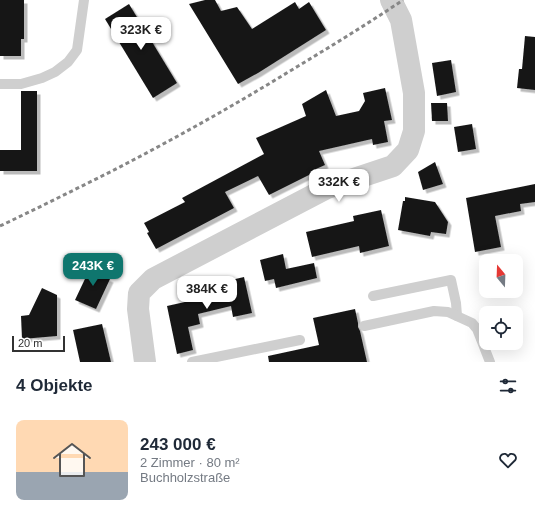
<!DOCTYPE html>
<html lang="de">
<head>
<meta charset="utf-8">
<style>
  body { margin:0; font-family:Helvetica,sans-serif; background:#f6f6f7; color:#1f2937; height:100vh; display:flex; flex-direction:column; font-size:15px; white-space:nowrap }
  * { box-sizing:border-box; margin:0 }
  p { font-size:13px; color:#747a83 }
  .icon { flex:none; width:22px; height:22px; fill:none; stroke:currentColor; stroke-width:2; stroke-linecap:round; stroke-linejoin:round }
  .map { position:relative; height:362px; overflow:hidden }
  .drawer { display:flex; flex-direction:column; background:#fff; flex:1 }
  .drawer>* { flex:none }
  .needle { width:26px; rotate:341deg }
  .fabs { position:absolute; left:479px; top:254px; display:grid; gap:8px }
  .fabs a { display:grid; place-items:center; width:44px; height:44px; border-radius:8px; background:#fff; box-shadow:0 4px 16px #0002; font-size:20px }
  .scale { position:absolute; left:12px; bottom:10px; width:53px; box-sizing:border-box; padding-left:4px; border:2px solid #323232; border-top:0; font-size:11px; line-height:14px; white-space:nowrap; color:#323232; -webkit-text-stroke:3px #fff; paint-order:stroke }
  .price { position:absolute; translate:-50% -34px; padding:0 9px; border-radius:8px; background:#fff; color:#222; font-size:13px; line-height:26px; filter:drop-shadow(0 1px 2px #0008) }
  .price::after { content:''; position:absolute; left:50%; top:24px; width:12px; height:9px; margin-left:-6px; background:inherit; clip-path:polygon(0 0,100% 0,50% 100%) }
  .price.active { background:#0f766e; color:#fff }
  ul { padding:0; list-style:none }
  li { display:flex; align-items:center; gap:12px; height:100px; padding:0 16px }
  li span { display:grid; place-items:center; flex:none; width:112px; height:80px; border-radius:8px; color:#555 }
  li>.icon { margin-inline-start:auto }
  span .icon { width:48px; height:48px; fill:#fffc; stroke-width:1 }
  li b { font-size:17px }
  h2 { display:flex; justify-content:space-between; align-items:center; height:48px; padding:0 16px; font-size:17px }
  .map>svg:first-child { display:block }
  .building { fill:#191919; filter:url(#shadow) }
  .lines { fill:none; stroke-linecap:round; stroke-linejoin:round }
  .service { stroke:#cfcfcf; stroke-width:10 }
  .tertiary { stroke:#cfcfcf; stroke-width:22 }
  .rail { stroke:#878787; stroke-width:3; stroke-dasharray:4 3; stroke-linecap:butt }
</style>
</head>
<body>
<div class="map">
<svg width="535" height="362" viewBox="0 0 535 362">
  <defs>
    <filter id="shadow"><feDropShadow dx="3.5" dy="3.5" stdDeviation="0" flood-color="#0004"/></filter>
  </defs>
  <rect width="100%" height="100%" fill="#fff"/>
  <g class="building">
    <polygon points="0,0 24,0 24,39 21,39 21,56 0,56"/>
    <polygon points="205,0 215,0 221,11 237,7 252,29 295,2 299,9 309,2 326,30 258,73 238,84 189,4"/>
    <polygon points="129,4 177,83 153,98 105,19"/>
    <polygon points="525,36 535,37 535,90 517,88 519,69 522,69"/>
    <polygon points="451,60 456,92 437,96 432,63"/>
    <polygon points="385,88 392,120 384,121 388,142 373,145 372,139 319,151 325,165 316,169 317,171 269,195 258,176 225,192 234,208 156,249 147,233 149,232 144,223 185,202 182,198 264,154 256,138 306,116 302,104 326,90 336,116 359,111 365,101 363,93"/>
    <polygon points="21,91 37,91 37,171 0,171 0,150 21,150"/>
    <polygon points="431,103 447,103 448,121 432,121"/>
    <polygon points="472,124 476,149 458,152 454,127"/>
    <polygon points="435,162 443,184 423,190 418,172"/>
    <polygon points="535,184 535,202 520,204 521,211 495,216 501,247 475,252 466,198"/>
    <polygon points="405,197 435,202 448,222 446,234 431,232 430,236 398,230 403,201 405,201"/>
    <polygon points="381,210 389,246 360,253 359,246 312,257 306,232 354,221 353,216"/>
    <polygon points="283,254 286,269 314,263 317,278 276,288 274,279 265,281 260,260"/>
    <polygon points="92,264 104,269 101,275 110,279 96,309 75,300"/>
    <polygon points="244,277 252,313 233,317 231,306 198,314 200,324 188,327 193,350 177,354 167,306 216,295 214,284"/>
    <polygon points="42,288 57,295 57,336 22,339 21,316 29,315"/>
    <polygon points="355,309 358,323 358,327 360,331 367,362 269,362 268,356 319,345 313,318"/>
    <polygon points="102,324 111,362 80,362 73,330"/>
  </g>
  <g class="lines">
    <g class="service">
      <polyline points="0,84 21,84 42,78 55,72 68,62 77,50 84,0"/>
      <polyline points="373,296 451,280 456,303 457,316"/>
      <polyline points="364,326 434,311 448,312 472,323 477,329 490,362"/>
      <polyline points="192,362 300,340"/>
    </g>
    <polyline class="tertiary" points="145,362 138,309 139,293 153,279 327,188 393,166 408,150 414,131 414,93 401,20 391,0"/>
    <path class="rail" d="M 0,226 C 38,208 76,189 114,170 C 174,139 233,106 290,71 C 328,48 366,25 403,0"/>
  </g>
</svg>
<div class="fabs">
<a><svg class="needle" viewBox="-14 -14 28 28"><path d="M0-13l5 13h-10z" fill="#e53935"/><path d="M0 13l5-13h-10z" fill="#747a83"/></svg></a>
<a><svg class="icon" aria-label="locate" viewBox="0 0 24 24"><circle cx="12" cy="12" r="6"/><path d="M12 2v4M12 18v4M2 12h4M18 12h4"/></svg></a>
</div>
<div class="scale">20 m</div>
<b class="price" style="left:141px;top:51px">323K €</b>
<b class="price" style="left:339px;top:203px">332K €</b>
<b class="price active" style="left:93px;top:287px">243K €</b>
<b class="price" style="left:207px;top:310px">384K €</b>
</div>
<section class="drawer">
<h2>4 Objekte<svg class="icon" aria-label="filters" viewBox="0 0 24 24"><path d="M4 7h16M4 17h16"/><circle cx="9" cy="7" r="2"/><circle cx="15" cy="17" r="2"/></svg></h2>
<ul>
<li><span style="background:linear-gradient(#ffd9b3 65%,#9aa5b1 0)"><svg class="icon" aria-label="home" viewBox="0 0 24 24"><path d="M3 11l9-7 9 7M6 9v11h12V9"/></svg></span><div><b>243 000 €</b><p>2 Zimmer · 80 m²</p><p>Buchholzstraße</p></div><svg class="icon" aria-label="heart" viewBox="0 0 24 24"><path d="M12 20l-8-8c-3-5 5-10 8-4 3-6 11-1 8 4z"/></svg></li>
</ul>
</section>
</body>
</html>
